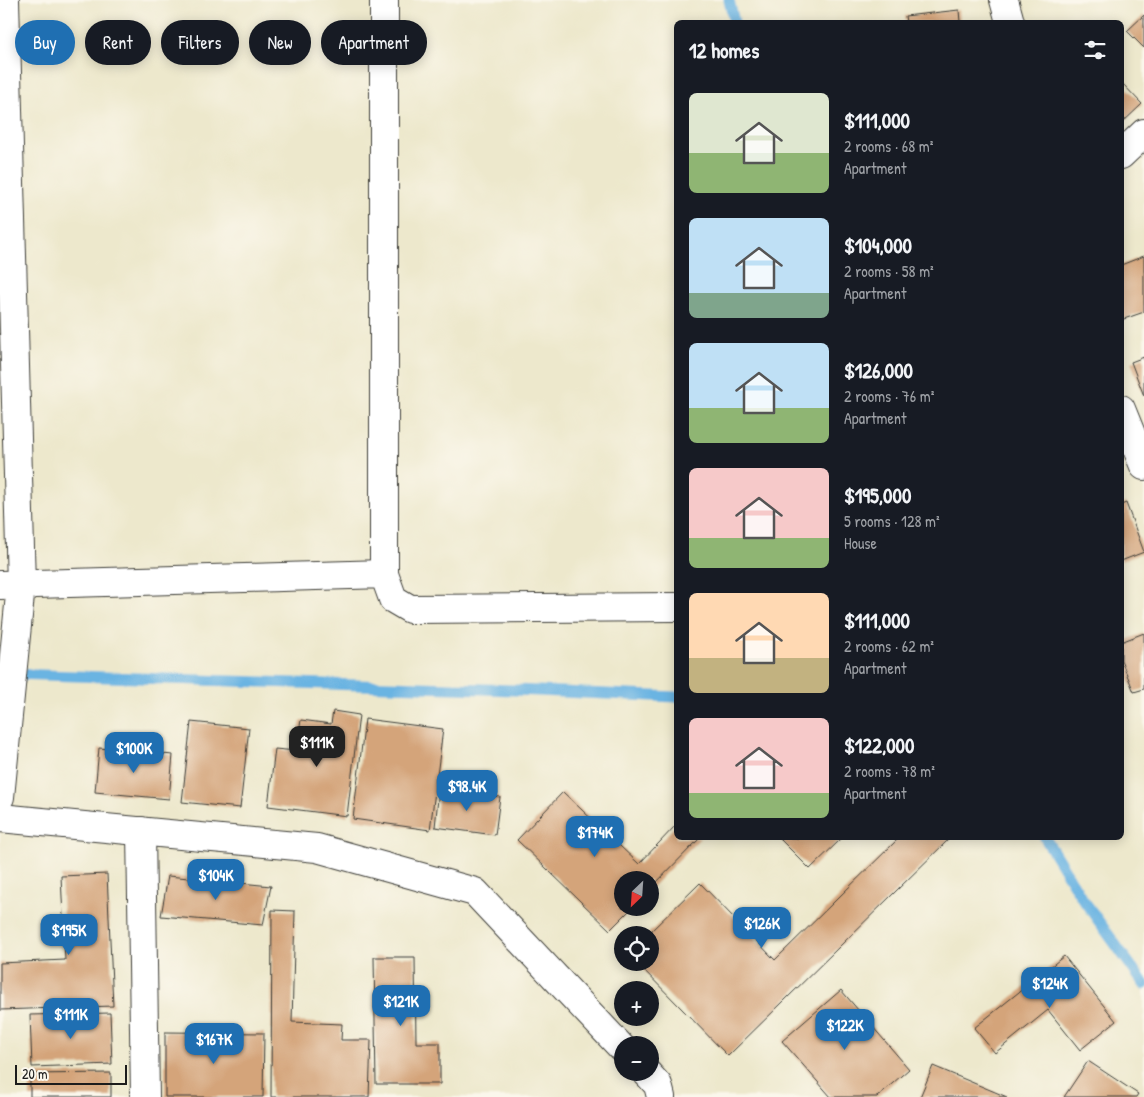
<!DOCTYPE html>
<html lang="en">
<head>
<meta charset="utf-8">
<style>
  body { margin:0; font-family:"Patrick Hand",sans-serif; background:#242831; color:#f1f3f6; height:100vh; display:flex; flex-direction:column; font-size:19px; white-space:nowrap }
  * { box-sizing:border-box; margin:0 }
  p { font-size:16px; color:#9ea1a6 }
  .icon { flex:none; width:28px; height:28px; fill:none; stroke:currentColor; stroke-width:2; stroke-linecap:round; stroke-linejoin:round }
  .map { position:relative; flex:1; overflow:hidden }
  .sheet { position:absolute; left:674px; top:20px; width:450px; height:820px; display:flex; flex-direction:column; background:#171b24; border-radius:8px; box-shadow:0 2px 12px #0003 }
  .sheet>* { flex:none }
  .guide { position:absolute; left:15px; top:20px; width:475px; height:45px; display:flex; gap:10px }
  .needle { width:32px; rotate:205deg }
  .tools { position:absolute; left:614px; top:871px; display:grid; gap:10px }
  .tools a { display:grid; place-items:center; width:45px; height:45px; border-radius:50%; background:#171b24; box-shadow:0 2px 12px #0003; font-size:25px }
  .scale { position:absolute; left:15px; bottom:12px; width:112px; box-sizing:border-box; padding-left:5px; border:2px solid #1c1c1c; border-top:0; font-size:14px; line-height:18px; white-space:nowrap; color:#1c1c1c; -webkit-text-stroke:4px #fbf7ec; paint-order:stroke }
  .price { position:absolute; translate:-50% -42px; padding:0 11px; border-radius:10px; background:#1f6fb2; color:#fff; font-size:16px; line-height:32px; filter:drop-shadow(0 1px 2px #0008) }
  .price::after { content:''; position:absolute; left:50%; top:30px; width:15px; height:11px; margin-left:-8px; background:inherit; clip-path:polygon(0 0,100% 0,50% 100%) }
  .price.selected { background:#222; color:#fff }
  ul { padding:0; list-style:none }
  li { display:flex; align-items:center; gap:15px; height:125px; padding:0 15px }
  li span { display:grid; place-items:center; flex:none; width:140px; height:100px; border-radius:8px; color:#555 }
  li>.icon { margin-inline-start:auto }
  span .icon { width:60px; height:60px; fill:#fffc; stroke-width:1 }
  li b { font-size:21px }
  h2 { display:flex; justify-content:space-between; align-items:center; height:60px; padding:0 15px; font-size:21px }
  .tag { padding:0 18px; border-radius:22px; background:#171b24; box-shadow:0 2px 12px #0003; font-size:18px; line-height:45px }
  .tag.selected { background:#1f6fb2; color:#fff }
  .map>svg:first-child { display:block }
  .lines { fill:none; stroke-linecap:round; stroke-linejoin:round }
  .stream { stroke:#6ab4e2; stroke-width:11 }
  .building { fill:#d4a47a }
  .minor-casing { stroke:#3b3b36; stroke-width:30 }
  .minor { stroke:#fff; stroke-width:28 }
</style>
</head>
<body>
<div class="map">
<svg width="1144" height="1097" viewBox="0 0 1144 1097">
  <rect width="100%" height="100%" fill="#fbf7ec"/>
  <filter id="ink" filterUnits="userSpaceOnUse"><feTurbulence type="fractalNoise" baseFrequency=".02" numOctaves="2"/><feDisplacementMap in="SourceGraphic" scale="10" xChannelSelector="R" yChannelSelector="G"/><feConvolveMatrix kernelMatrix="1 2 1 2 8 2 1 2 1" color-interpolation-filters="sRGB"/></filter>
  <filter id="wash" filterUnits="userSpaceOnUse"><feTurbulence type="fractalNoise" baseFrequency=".0096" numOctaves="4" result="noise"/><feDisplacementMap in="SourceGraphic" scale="20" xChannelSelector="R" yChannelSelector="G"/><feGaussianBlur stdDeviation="1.12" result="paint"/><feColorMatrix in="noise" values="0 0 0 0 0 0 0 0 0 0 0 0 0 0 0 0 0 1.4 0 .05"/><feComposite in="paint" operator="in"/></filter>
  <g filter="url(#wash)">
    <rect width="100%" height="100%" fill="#ede8cc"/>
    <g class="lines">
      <g class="stream">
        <polyline points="729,0 734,22"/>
        <polyline points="12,674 515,690 676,697"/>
        <polyline points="1045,838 1082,898 1144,984"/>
      </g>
    </g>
    <g id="blocks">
      <g class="building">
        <polygon points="959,10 960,22 906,22 905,16"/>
        <polygon points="1144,15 1144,48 1127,31"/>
        <polygon points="1121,82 1142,104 1121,124"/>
        <polygon points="1144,256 1144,312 1121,320 1121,265"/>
        <polygon points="1144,357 1144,396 1131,362"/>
        <polygon points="1126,503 1144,552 1121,561 1121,505"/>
        <polygon points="1144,633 1144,689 1134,692 1121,660 1121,642"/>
        <polygon points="333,711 359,715 347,816 268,806 275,749 296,751 301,720 331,724"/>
        <polygon points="365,719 443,729 430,830 353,819"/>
        <polygon points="191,722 249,728 240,808 182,802"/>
        <polygon points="99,748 173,755 169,799 95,792"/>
        <polygon points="439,789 500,797 495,835 435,827"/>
        <polygon points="563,792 639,864 676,825 676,838 700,838 650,889 650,880 622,880 622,908 632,908 610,930 517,840"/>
        <polygon points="779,838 842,838 810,869"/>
        <polygon points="899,838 950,838 728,1056 636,962 650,962 650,935 647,935 700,883 775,960"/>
        <polygon points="107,874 113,1006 0,1010 0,963 65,960 61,876"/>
        <polygon points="168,876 271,886 263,925 161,916"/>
        <polygon points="272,910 295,911 292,1022 342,1024 341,1040 371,1040 369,1097 271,1097"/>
        <polygon points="1064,956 1116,1021 1080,1050 1048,1010 995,1053 974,1028"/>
        <polygon points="374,957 415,957 416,1043 440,1043 440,1084 376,1084"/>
        <polygon points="841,990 909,1069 877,1097 831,1097 782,1041"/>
        <polygon points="110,1013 112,1064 32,1067 30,1015"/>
        <polygon points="165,1032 264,1033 263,1097 165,1097"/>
        <polygon points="1088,1061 1138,1094 1136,1097 1064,1097"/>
        <polygon points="933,1066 1007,1097 920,1097"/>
        <polygon points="111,1073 111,1097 30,1097 30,1074"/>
      </g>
    </g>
  </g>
  <g filter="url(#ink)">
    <use href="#blocks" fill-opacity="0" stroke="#3b3b36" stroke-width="1"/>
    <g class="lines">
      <defs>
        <g id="minor">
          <polyline points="1004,0 1010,22"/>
          <polyline points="1121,155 1144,133"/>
          <polyline points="1121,409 1144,466"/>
          <polyline points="384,574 384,0"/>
          <polyline points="0,585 384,574 393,599 410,609 676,607"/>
          <polyline points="0,797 21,585 5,0"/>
          <polyline points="0,818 317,848 475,892 622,1048"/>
          <polyline points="141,831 145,1097"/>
          <polyline points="646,1072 658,1085 661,1097"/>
        </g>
      </defs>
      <use href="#minor" class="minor-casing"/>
      <use href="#minor" class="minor"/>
    </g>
  </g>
</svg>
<div class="tools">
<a><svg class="needle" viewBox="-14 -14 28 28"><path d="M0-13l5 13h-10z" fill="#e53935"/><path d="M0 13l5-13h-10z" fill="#9ea1a6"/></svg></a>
<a><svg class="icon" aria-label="locate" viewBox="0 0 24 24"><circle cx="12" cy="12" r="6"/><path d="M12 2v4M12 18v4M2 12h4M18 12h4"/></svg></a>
<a>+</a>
<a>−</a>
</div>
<div class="scale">20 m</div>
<b class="price selected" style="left:317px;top:768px">$111K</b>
<b class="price" style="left:134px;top:774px">$100K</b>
<b class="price" style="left:467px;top:812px">$98.4K</b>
<b class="price" style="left:595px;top:858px">$174K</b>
<b class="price" style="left:216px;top:901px">$104K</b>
<b class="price" style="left:762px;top:949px">$126K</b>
<b class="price" style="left:69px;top:956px">$195K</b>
<b class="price" style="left:1050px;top:1009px">$124K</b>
<b class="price" style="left:401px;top:1027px">$121K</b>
<b class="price" style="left:71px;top:1040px">$111K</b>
<b class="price" style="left:845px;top:1051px">$122K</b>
<b class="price" style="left:214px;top:1065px">$167K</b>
<div class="guide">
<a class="tag selected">Buy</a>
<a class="tag">Rent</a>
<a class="tag">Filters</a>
<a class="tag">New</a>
<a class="tag">Apartment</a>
</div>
<section class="sheet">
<h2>12 homes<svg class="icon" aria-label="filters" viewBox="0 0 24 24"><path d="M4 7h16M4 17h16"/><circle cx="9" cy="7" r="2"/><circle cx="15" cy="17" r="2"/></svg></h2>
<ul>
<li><span style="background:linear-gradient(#dfe7d0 60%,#8fb573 0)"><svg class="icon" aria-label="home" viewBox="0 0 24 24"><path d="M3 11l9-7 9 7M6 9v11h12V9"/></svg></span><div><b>$111,000</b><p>2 rooms · 68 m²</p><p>Apartment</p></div></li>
<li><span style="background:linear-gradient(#bfe0f5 75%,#7fa58c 0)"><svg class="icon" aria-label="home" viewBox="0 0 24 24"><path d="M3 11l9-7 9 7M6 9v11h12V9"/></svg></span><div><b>$104,000</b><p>2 rooms · 58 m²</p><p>Apartment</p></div></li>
<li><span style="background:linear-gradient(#bfe0f5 65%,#8fb573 0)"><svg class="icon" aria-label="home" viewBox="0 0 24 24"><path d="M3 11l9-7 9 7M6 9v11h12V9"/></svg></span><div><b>$126,000</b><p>2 rooms · 76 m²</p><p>Apartment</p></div></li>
<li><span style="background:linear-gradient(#f6c9c9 70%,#8fb573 0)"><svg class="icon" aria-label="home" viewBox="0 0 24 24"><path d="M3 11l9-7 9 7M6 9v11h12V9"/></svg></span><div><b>$195,000</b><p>5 rooms · 128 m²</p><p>House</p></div></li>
<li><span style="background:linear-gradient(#ffd9b3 65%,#c2b280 0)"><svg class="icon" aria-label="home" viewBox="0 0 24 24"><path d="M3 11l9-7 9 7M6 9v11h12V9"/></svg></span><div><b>$111,000</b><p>2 rooms · 62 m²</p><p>Apartment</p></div></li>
<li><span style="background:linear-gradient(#f6c9c9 75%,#8fb573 0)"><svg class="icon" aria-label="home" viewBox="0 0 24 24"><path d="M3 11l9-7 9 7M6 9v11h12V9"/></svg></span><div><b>$122,000</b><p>2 rooms · 78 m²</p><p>Apartment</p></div></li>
</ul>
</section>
</div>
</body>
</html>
